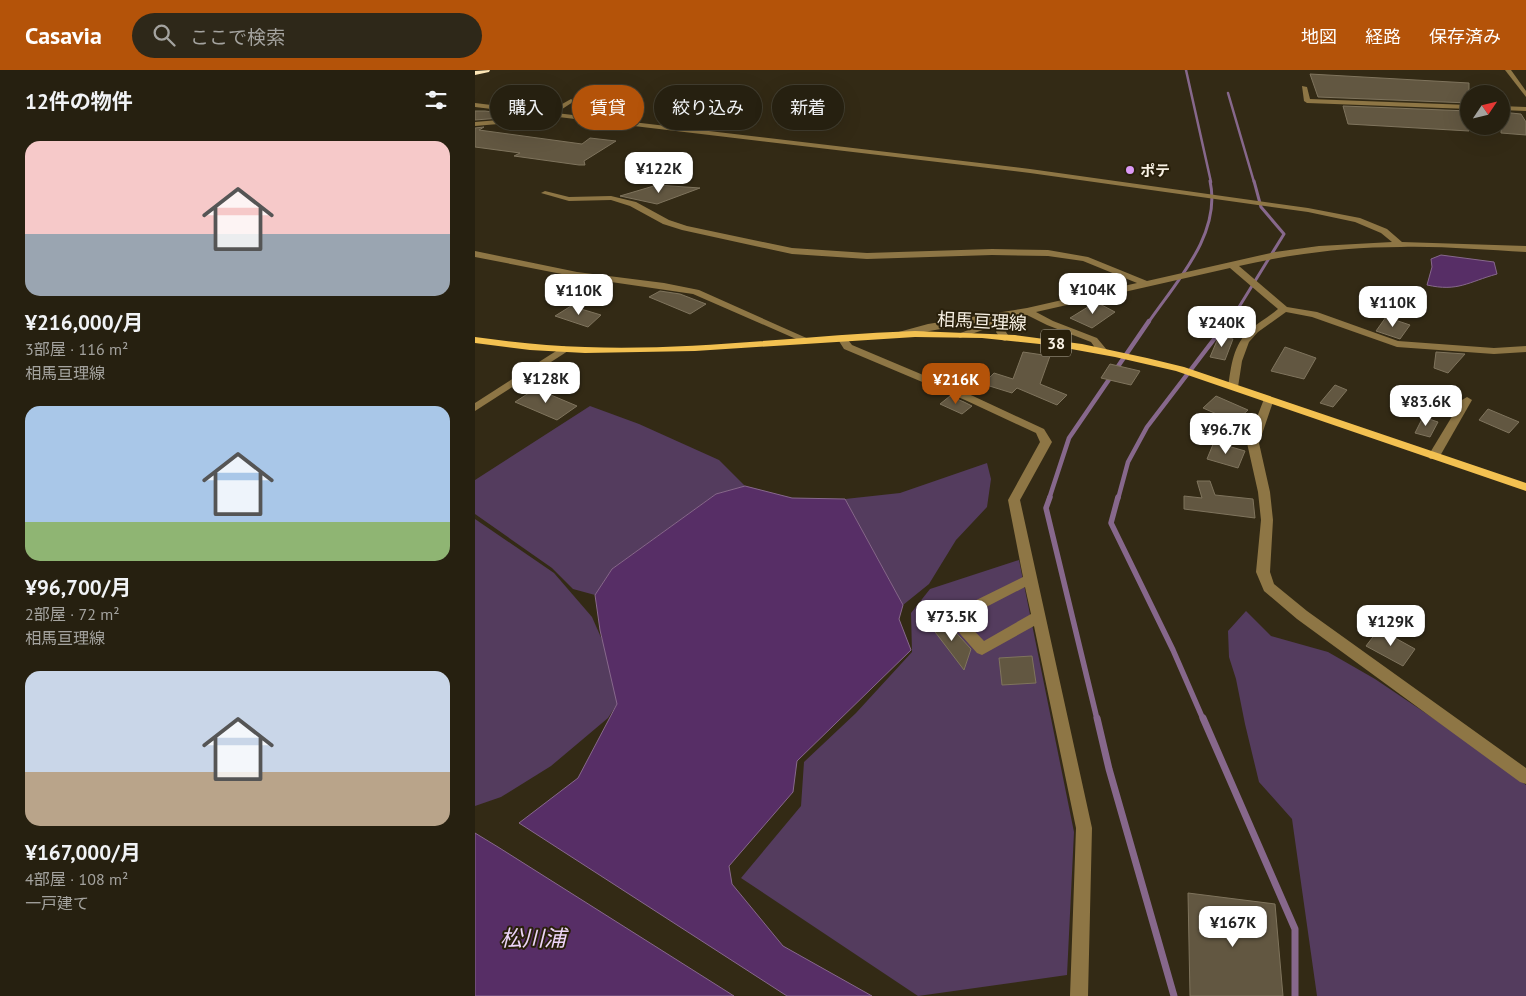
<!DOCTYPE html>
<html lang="ja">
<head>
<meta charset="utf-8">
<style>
  body { margin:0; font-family:"PT Sans","Noto Sans JP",sans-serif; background:#2e2819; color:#f1f3f6; height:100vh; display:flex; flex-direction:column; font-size:19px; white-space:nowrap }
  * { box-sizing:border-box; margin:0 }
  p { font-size:16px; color:#a4a39f }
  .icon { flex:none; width:28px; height:28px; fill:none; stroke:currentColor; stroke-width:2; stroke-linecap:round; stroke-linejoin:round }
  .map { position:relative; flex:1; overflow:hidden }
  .side { display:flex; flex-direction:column; background:#262010; width:475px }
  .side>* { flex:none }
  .top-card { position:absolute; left:15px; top:15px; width:475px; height:45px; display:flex; gap:10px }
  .needle { width:32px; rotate:55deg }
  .tools { position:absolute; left:985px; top:15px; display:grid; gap:10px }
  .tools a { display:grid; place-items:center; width:50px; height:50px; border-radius:50%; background:#262010; box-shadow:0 5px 20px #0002,0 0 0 1px #423e30; font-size:25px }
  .price { position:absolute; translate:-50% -42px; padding:0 11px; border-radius:10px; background:#fff; color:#222; font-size:16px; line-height:32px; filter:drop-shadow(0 1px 2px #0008) }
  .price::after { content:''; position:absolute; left:50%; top:30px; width:15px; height:11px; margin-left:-8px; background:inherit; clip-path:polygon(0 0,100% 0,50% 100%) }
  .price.active { background:#b45309; color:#fff }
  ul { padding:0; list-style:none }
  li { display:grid; align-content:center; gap:10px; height:265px; padding:0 25px }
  li span { display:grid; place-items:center; height:155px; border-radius:15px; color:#555 }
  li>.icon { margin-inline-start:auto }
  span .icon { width:90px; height:90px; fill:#fffc; stroke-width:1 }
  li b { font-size:21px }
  h2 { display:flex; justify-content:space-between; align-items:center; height:60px; padding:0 25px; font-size:21px }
  .tag { padding:0 18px; border-radius:22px; background:#262010; box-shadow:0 5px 20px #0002,0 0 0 1px #423e30; font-size:18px; line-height:45px }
  .tag.active { background:#b45309; color:#fff }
  header { display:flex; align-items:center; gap:30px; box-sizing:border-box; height:70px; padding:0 25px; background:#b45309; color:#fff }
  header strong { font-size:24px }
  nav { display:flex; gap:28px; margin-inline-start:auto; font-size:18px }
  .search { width:350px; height:45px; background:#2e2819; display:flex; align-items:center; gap:12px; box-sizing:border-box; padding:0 18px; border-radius:28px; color:#a4a39f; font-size:19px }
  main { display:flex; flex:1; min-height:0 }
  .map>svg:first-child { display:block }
  .green { fill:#543c5e }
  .water { fill:#572e66; stroke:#87688c }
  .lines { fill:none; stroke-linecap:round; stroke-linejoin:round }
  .stream-far4 { stroke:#87688c; stroke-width:2.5 }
  .stream-far3 { stroke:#87688c; stroke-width:3 }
  .stream-far2 { stroke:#87688c; stroke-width:4.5 }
  .stream-far1 { stroke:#87688c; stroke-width:5.5 }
  .stream { stroke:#87688c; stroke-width:7 }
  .building { fill:#625741; stroke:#7f745d }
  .minor { fill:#8e7645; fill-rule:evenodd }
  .major { fill:#f3c151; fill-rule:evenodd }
  .highway { fill:#fde6b7; fill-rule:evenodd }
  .poi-dot { fill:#db99f5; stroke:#29200b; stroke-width:2 }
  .labels { text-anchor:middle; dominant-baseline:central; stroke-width:4; stroke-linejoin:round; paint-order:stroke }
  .far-poi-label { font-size:15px; font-weight:bold; fill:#f8f1e4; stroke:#29200b; text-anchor:start }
  .shield { fill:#29200b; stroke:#bab2a3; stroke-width:1 }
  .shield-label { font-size:16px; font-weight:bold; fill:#f8f1e4 }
  .street-label { font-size:18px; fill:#f8f1e4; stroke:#29200b }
  .near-water-label { font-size:22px; font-style:italic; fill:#edd5f8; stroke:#29200b }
</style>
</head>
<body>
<header>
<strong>Casavia</strong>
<div class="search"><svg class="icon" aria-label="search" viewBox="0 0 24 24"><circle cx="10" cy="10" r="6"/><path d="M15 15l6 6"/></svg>ここで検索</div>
<nav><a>地図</a><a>経路</a><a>保存済み</a></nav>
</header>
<main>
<section class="side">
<h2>12件の物件<svg class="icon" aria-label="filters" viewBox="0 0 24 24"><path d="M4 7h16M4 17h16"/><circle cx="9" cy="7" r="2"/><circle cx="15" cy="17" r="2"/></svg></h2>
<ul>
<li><span style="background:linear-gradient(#f6c9c9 60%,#9aa5b1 0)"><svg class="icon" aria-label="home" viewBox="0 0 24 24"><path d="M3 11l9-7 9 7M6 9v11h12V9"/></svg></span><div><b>¥216,000/月</b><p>3部屋 · 116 m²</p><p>相馬亘理線</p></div></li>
<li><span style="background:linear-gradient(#a9c7e8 75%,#8fb573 0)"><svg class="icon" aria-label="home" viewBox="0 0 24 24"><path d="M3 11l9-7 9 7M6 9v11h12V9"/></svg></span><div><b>¥96,700/月</b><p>2部屋 · 72 m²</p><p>相馬亘理線</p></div></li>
<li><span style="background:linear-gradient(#c9d6e8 65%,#b9a48a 0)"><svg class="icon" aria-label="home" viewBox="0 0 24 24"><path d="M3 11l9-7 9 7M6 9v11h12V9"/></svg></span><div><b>¥167,000/月</b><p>4部屋 · 108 m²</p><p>一戸建て</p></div></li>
</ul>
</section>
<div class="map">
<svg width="1051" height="926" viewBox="0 0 1051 926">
  <rect width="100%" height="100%" fill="#332a15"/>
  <g class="green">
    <polygon points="115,336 164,354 244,390 270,416 241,424 137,499 120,525 98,519 77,498 0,444 0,410"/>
    <polygon points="512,393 516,409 512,437 481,470 454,514 428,535 370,429 425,423"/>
    <polygon points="0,449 79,503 117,547 150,622 133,648 76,696 26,727 0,736"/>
    <polygon points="544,490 599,762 592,905 443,926 266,808 326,736 329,692 381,643 437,582 436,543 455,519"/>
    <polygon points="771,541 796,566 853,582 900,609 1001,677 1051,715 1051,926 842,926 817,749 784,712 770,654 761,609 754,587 753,561"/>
  </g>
  <g class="water">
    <path d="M 966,185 L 1019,192 L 1022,204 C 993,212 983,222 952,215 L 957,197 L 956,189 Z"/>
    <polygon points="270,416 317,428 370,429 428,535 424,549 436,580 322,691 318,722 254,796 257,814 308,876 397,926 312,926 44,753 103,708 142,634 125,560 120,525 137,499 241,424"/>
    <polygon points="0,763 23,777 259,926 0,926"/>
  </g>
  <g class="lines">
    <g class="stream-far4">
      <polyline points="711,0 736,112"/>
      <polyline points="753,23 779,112"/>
    </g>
    <g class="stream-far3">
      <path d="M 673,253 C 701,212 747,164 735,111"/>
      <polyline points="752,253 764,237 809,164 786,137 779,111"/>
    </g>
    <g class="stream-far2">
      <polyline points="574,429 594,368 674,251"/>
      <polyline points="643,429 653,392 672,357 753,251"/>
    </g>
    <g class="stream-far1">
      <polyline points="575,427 571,438 622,649"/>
      <polyline points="643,427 636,453 698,580 728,649"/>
    </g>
    <g class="stream">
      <polyline points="622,648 634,699 699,926"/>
      <polyline points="728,648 820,859 820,926"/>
    </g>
  </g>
  <g class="building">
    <polygon points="835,4 994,13 994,33 843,27"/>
    <polygon points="868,36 994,41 994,61 873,54"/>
    <polygon points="0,41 10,41 33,44 26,48 0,50"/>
    <polygon points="1026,42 1046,44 1051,52 1051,65 1026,63"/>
    <polygon points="9,57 4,60 107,74 115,68 141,71 109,91 110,95 104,95 39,86 45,83 0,77 0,58"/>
    <polygon points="182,115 225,118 182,134 145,126"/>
    <polygon points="185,221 205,224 231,234 215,244 174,227"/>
    <polygon points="621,232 640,242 617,258 595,248"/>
    <polygon points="96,236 126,245 113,257 80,246"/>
    <polygon points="911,247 935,255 925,269 901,261"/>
    <polygon points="744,266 758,269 750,290 735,287"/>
    <polygon points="810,277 841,288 829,309 796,301"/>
    <polygon points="548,282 575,286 565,314 592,325 582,335 542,318 537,323 508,314 519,303 538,309"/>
    <polygon points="961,282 990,284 973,303 959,298"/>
    <polygon points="635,294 665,301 656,315 626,308"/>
    <polygon points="860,315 872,320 858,337 845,333"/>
    <polygon points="60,319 76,325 102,336 82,350 40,332"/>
    <polygon points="475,326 489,332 497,336 487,344 465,334"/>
    <polygon points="741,326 773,340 760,352 728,338"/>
    <polygon points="1013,339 1044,352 1034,363 1004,350"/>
    <polygon points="948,347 963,352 955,367 940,363"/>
    <polygon points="739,372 770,381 763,398 732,389"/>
    <polygon points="722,411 735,411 740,425 778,429 780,448 709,439 709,426 727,428"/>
    <polygon points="451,550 474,555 496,579 489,600"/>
    <polygon points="904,559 940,579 928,596 891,576"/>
    <polygon points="557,586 561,613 527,615 524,588"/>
    <polygon points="713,823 800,834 808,926 715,926"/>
  </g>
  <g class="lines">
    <g class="minor">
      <polygon points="1030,0 1036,0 1051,21 1051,27"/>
      <polygon points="827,16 832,17 835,29 994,35 994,39 832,33 829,31"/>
      <path d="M 96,29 L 99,31 L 98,32 L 81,43 L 555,99 L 833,138 L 885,148 L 912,159 L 927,172 L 1051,176 L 1051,182 C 1009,180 967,176 926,177 C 871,177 816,184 764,196 L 812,237 L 842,242 L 923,271 L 1019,278 L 1051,276 L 1051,282 L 1019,284 L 922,277 L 837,247 L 811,242 L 783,262 L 774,272 L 767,291 L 763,317 L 762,319 L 754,319 L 753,317 C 756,297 758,274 775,260 C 784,252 794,247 803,239 L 755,198 L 561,242 L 578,251 L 622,268 L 632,280 L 627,283 L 623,282 L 616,272 L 572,255 L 552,245 L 536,253 L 531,262 L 535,268 L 530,271 L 527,270 L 521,262 L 525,254 L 485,268 L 480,265 L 523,249 L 420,267 L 420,263 L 453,254 L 552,238 L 662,213 L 608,191 L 573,186 L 517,185 L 392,189 L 317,184 L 207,160 L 188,154 L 155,136 L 136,130 L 94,131 L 66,123 L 70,121 L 94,127 L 136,126 L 161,132 L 194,150 L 212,156 L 317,178 L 392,183 L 517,179 L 573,180 L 613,187 L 672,211 L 800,182 L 844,176 L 917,172 L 906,163 L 880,152 L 833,142 L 555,103 L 75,46 L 60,51 L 0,56 L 0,52 L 59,47 L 65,45 L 0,37 L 0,33 L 73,42 Z"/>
      <polygon points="1026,36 1051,37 1051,41 1026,40"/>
      <polygon points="0,181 102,202 189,213 224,220 336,270 331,273 328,272 218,224 102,207 0,187"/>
      <path d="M 367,265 L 370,266 L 377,275 L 498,326 L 569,359 L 577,372 L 545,430 L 617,758 L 613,926 L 595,926 L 601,758 L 559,556 L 507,585 L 502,583 L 471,548 L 473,544 L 548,507 L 533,430 L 565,372 L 561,363 L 490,330 L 369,279 L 362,268 ZM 550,517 L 556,544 L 509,571 L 488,549 Z"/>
      <polygon points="89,276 94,279 93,281 0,341 0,333"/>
      <polygon points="794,326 799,329 784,373 795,422 798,450 795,502 799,514 832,541 1051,698 1051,714 1045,712 822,549 789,521 781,502 786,450 783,422 772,373 789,329"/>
      <polygon points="992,327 997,330 965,386 963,389 955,389 953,386 987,330"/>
    </g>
    <path class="major" d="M 440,261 L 540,265 L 607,274 L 672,288 L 709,297 L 1051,413 L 1051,421 L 701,301 L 640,287 L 574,275 L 507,268 L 440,267 L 220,281 L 110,283 L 55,280 L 0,273 L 0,267 C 37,272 73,276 110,277 C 220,281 330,265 440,261 Z"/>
    <polygon class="highway" points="15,0 14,2 0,5 0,1"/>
  </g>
  <circle class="poi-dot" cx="655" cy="100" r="5"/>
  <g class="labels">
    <g class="far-poi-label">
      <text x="665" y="100">ポテ</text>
    </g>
    <rect class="shield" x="566" y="259.5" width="30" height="27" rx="4"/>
    <g class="shield-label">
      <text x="581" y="273">38</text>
    </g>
    <g class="street-label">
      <text transform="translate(507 251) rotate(3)">相馬亘理線</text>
    </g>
    <g class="near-water-label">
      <text x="58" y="868">松川浦</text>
    </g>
  </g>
</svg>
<div class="tools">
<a><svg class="needle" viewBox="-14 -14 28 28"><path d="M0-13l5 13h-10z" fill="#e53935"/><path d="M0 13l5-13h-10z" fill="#a4a39f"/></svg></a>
</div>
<b class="price" style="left:184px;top:124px">¥122K</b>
<b class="price" style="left:618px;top:245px">¥104K</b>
<b class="price" style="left:104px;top:246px">¥110K</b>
<b class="price" style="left:918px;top:258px">¥110K</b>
<b class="price" style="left:747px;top:278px">¥240K</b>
<b class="price" style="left:71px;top:334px">¥128K</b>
<b class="price active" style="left:481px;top:335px">¥216K</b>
<b class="price" style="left:951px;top:357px">¥83.6K</b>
<b class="price" style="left:751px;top:385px">¥96.7K</b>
<b class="price" style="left:477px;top:572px">¥73.5K</b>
<b class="price" style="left:916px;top:577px">¥129K</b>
<b class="price" style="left:758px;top:878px">¥167K</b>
<div class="top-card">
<a class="tag">購入</a>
<a class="tag active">賃貸</a>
<a class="tag">絞り込み</a>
<a class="tag">新着</a>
</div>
</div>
</main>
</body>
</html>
